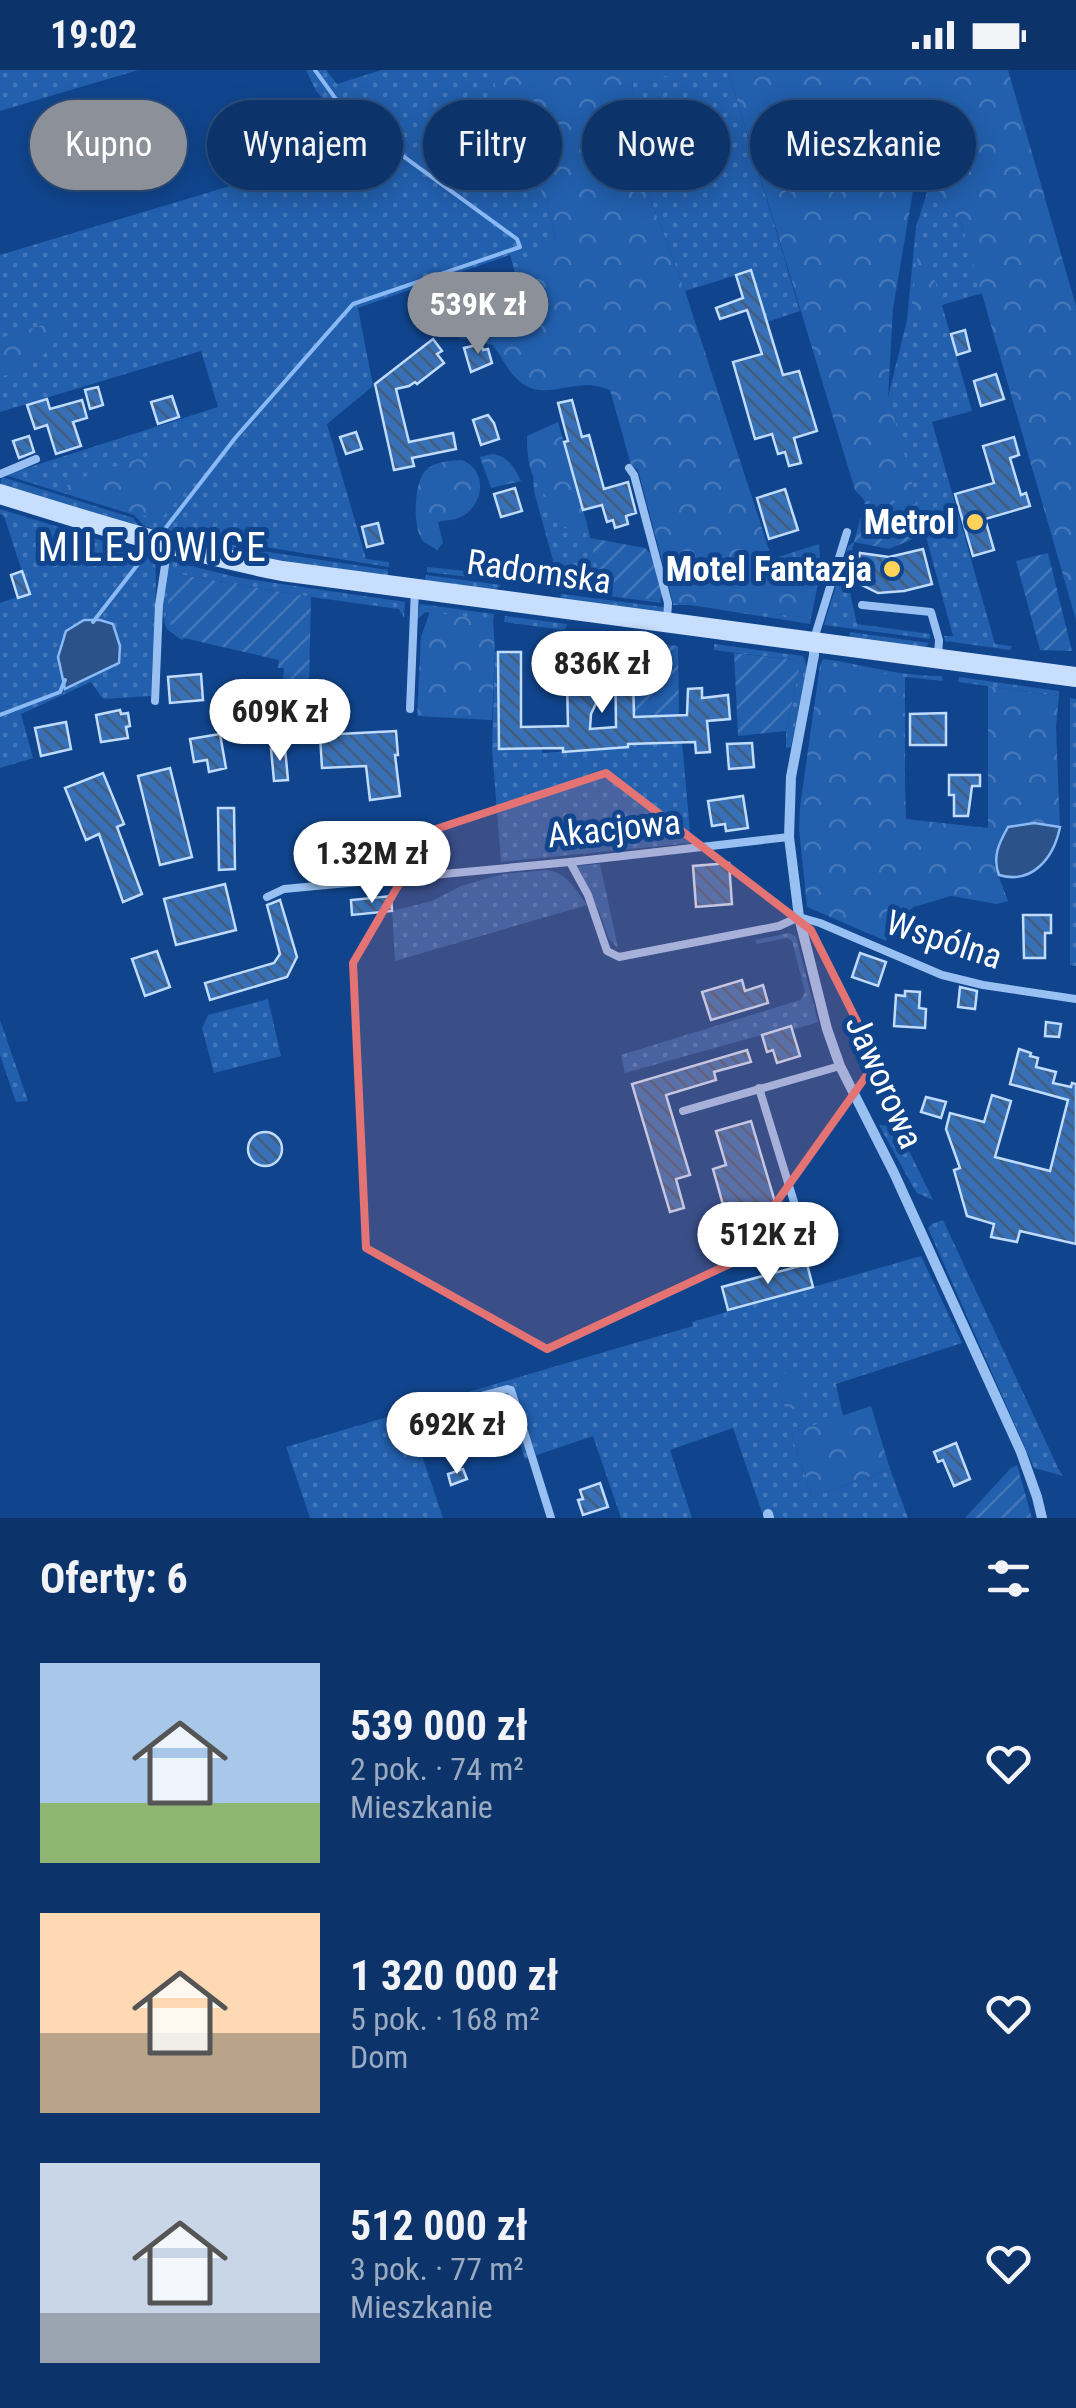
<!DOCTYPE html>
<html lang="pl">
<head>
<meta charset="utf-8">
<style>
  body { margin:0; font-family:"Roboto Condensed",sans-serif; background:#153c70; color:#f1f3f6; height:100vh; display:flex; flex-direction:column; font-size:38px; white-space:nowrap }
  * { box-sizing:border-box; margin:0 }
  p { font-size:32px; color:#9aaac1 }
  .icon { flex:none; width:55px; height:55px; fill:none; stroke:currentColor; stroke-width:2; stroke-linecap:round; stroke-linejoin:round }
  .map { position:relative; height:1448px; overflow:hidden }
  .side { display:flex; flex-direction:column; background:#0c346a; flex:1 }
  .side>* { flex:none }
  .banner { position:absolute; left:30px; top:30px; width:1018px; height:90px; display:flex; gap:20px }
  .price { position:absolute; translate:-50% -85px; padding:0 22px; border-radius:35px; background:#fff; color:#222; font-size:32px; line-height:65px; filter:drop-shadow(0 2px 5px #0008) }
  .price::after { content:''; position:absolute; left:50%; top:60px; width:30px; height:22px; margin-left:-15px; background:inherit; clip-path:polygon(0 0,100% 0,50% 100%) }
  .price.selected { background:#8c9099; color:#fff }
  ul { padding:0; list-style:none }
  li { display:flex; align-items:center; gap:30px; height:250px; padding:0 40px }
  li span { display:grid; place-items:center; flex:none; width:280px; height:200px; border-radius:0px; color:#555 }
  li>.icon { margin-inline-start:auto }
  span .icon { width:120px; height:120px; fill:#fffc; stroke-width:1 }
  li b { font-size:42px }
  h2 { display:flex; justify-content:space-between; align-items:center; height:120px; padding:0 40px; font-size:42px }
  .tag { padding:0 35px; border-radius:45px; background:#0c346a; box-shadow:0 5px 25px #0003,0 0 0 2px #2c4f7e; font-size:35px; line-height:90px }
  .tag.selected { background:#8c9099; color:#fff }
  .status { display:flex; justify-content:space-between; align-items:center; height:70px; padding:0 50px; background:#0c346a; direction:ltr }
  .status svg { height:28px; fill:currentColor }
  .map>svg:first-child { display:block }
  .grass { fill:url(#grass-dots) }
  .forest { fill:url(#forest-crowns) }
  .garden { fill:url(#garden-furrows) }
  .water { fill:#2b5389; stroke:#8abaf6; stroke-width:2.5 }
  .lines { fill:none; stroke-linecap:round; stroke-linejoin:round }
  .stream { stroke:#8abaf6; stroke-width:4 }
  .building { fill:url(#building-back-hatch); stroke:#bfdbfd; stroke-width:2.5 }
  .service { stroke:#98c0f2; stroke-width:8 }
  .minor { stroke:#98c0f2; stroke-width:10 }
  .secondary { stroke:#c7defc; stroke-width:20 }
  .marked { fill:#e47373; fill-opacity:0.2; stroke:#e47373; stroke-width:8; stroke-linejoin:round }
  .poi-dot { fill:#ffd25a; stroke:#10458e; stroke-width:4 }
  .labels { text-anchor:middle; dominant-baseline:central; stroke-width:10; stroke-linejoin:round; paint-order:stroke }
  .poi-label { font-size:35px; font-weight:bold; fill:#fff; stroke:#10458e; text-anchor:end }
  .street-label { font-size:35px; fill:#fff; stroke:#10458e }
  .quarter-label { font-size:40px; letter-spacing:2.5px; fill:#fff; stroke:#10458e }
</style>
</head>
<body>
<div class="status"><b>19:02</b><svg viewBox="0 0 49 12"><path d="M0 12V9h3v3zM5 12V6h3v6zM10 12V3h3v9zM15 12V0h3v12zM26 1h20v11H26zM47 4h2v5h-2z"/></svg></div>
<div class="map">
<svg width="1076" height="1448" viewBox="0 0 1076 1448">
  <defs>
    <pattern id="grass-dots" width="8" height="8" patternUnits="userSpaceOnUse" patternTransform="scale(2.5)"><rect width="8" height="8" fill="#225fad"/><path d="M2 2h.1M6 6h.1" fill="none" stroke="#4377b9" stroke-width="1.8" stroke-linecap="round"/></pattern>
    <pattern id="forest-crowns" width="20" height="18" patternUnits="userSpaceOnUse" patternTransform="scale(2.5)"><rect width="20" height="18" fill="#225fad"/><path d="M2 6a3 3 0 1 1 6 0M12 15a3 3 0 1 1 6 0" fill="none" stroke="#4377b9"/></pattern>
    <pattern id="garden-furrows" width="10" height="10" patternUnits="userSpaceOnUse" patternTransform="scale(2.5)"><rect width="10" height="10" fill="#225fad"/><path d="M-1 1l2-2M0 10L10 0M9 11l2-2" fill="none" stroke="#4377b9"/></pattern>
    <pattern id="building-back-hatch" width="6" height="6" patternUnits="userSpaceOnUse" patternTransform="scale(2.5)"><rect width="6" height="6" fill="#3870b7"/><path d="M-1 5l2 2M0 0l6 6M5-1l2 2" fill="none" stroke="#435c7c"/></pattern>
  </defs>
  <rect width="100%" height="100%" fill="#10458e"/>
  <g class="grass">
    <polygon points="0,0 138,0 0,41"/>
    <polygon points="306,0 326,0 337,14 382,0 497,0 493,4 547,134 556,168 517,206 525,235 507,236 485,229 516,206 510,185 358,238 373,316 327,354 366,489 389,492 389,497 240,473 180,459 166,463 144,456 134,445 5,405 218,337 201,281 0,342 0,185 364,76 316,21"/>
    <polygon points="668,0 728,0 800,241 767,252 750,201 685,221 640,101 632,9 667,6"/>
    <polygon points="930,113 962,155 983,223 942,235 972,341 932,352 995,574 1012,576 1010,580 945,571 944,566 953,566 888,327 907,250 916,157"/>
    <polygon points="2,407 133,448 143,461 0,414"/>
    <polygon points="533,407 557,439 564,457 581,460 587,454 604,525 660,530 662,533 561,520 534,421"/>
    <path d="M 0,439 L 155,487 C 158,532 152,580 151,626 L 103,629 L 91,612 L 21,644 L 33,688 L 0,698 L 0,533 L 29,523 L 4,446 L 0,444 Z"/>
    <polygon points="205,469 262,481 388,500 388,508 284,492 203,475"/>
    <polygon points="854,472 846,505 857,554 930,564 930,569 824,555 848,476"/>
    <path d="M 171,491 L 240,508 L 405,532 L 404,548 L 399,539 L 311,527 L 177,504 L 165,549 L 184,568 L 182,570 C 181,569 169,561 168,560 C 158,548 166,505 171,491 Z"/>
    <polygon points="427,497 503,505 501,511 427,502"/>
    <polygon points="426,505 501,515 493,522 425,514"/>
    <polygon points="561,524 663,537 663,543 560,530"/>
    <polygon points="673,533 689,534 811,548 810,554 691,535 673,535"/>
    <polygon points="420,534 494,544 493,551 425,542 417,550"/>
    <polygon points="505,546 567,554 566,558 563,560 504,552"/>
    <polygon points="850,562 929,573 925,578 849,571"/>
    <polygon points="714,574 803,586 807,597 791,677 786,678 786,661 800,595 794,590 714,580"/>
    <polygon points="495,582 498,582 499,678 542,678 542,683 627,677 628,674 682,672 691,773 501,792 492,679"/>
    <path d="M 823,589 C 863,594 901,607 942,606 L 943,611 L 905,607 L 905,749 L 820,595 Z"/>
    <polygon points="959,607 1059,621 1059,626 958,612"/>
    <polygon points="1070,628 1076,629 1076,896 1070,895"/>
    <polygon points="600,794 618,878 609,869 596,834 577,796"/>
    <path d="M 546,800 C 567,802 575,819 587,835 L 395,891 L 392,841 L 432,831 L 461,816 L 503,804 Z"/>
    <polygon points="789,863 796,867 818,952 792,960 790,957 625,1003 621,985 800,930 805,922 792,871 787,868 757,874 755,870"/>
    <polygon points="268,929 281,986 214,1003 202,958 208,945"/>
    <polygon points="0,950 28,1031 16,1032 0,985"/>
    <polygon points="879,1055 897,1056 933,1130 917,1123 913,1117"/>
    <polygon points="943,1150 1058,1398 1063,1406 1034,1398 928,1158 932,1154"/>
    <polygon points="921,1186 962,1273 836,1314 843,1346 791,1363 812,1427 890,1399 908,1448 764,1448 733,1358 670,1380 692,1448 621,1448 593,1366 525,1389 506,1331 500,1326 458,1339 453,1344 448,1328 693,1256 692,1252"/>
    <polygon points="407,1341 443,1448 310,1448 286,1377"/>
  </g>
  <g class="forest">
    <path d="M 497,0 L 668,0 L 667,6 L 632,10 L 640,101 L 685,221 L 772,489 L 819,474 L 821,499 L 811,548 L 673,533 L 638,400 L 631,395 L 610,320 C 602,317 595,315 586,315 C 560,316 537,330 516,308 C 507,299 501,286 493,275 L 459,268 L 444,259 L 485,229 L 507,236 L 524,235 L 516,206 L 556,168 L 547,134 L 497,25 L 493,4 Z"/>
    <polygon points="728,0 1008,0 1076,236 1076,550 962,155 917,97 893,239 888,326 917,431 865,431 855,420"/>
    <polygon points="922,166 942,235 935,245 920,250 911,246 919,169"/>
    <path d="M 59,250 C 58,255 58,262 56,267 C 49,288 20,301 0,307 L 0,268 Z"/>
    <path d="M 558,352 L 587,454 L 581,460 L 564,458 C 558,440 548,430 538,415 C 528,401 527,382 527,366 Z"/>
    <polygon points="185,381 211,392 160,450 62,421 72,411 159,382"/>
    <path d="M 492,384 C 507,385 515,398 521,411 L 491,418 L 480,387 Z"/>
    <path d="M 462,390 C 487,400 485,432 463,446 C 456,450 447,450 438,452 L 443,473 L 437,480 C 435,479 424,472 423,471 C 412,458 414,413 425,401 C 434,391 449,391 462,390 Z"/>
    <polygon points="430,542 493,551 495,582 492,650 417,646 421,567"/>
    <polygon points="820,595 902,606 906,749 988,758 988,616 1059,626 1056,657 1060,757 1034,753 994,794 1008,831 997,834 951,826 914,837 893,851 886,871 807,837 799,759 800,737"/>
    <polygon points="794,1301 808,1336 786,1341 775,1306"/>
    <polygon points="871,1336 890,1399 812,1427 791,1363"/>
  </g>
  <g class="garden">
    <polygon points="865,431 917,431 927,463 889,479 854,472"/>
    <polygon points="590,468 645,478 651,484 663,523 660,530 604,525"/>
    <polygon points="1048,483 1072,581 1040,580 1016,491"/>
    <polygon points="177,504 311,527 308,656 263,658 263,634 281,634 284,598 278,598 279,590 184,568 165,549 171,517"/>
    <polygon points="626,569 678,576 679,645 634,647 633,601 627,601"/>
    <polygon points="734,583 794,590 800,595 786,661 738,666"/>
    <polygon points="1017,1395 1032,1448 965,1448 1010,1399"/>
  </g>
  <g class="water">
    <polygon points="84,550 100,550 113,554 120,576 119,593 65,619 58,587 66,561"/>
    <path d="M 1034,753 L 1060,757 C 1054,787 1033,815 999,805 C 992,787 999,773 1008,757 Z"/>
  </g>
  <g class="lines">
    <g class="stream">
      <polyline points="164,460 236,367 353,234 520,177 517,169 348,46 315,0"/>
      <polyline points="93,552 142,489"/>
      <polyline points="0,645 60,622 65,610"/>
    </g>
  </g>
  <g class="building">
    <polygon points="751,200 783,305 799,301 817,361 794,368 801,393 789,396 785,382 778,384 772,364 755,369 733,292 762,284 747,240 720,249 716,238 743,228 736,205"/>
    <polygon points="965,260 970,281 957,285 951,264"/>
    <polygon points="433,269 442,281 437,284 444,293 417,314 415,312 409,316 396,319 409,372 453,363 456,379 412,388 414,396 394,400 375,314"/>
    <polygon points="481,274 483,280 488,279 492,293 471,302 464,278"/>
    <polygon points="996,304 1004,329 981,336 974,311"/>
    <polygon points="98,317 103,335 90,339 85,320"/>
    <polygon points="172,326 179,347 158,354 151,332"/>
    <polygon points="47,329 50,339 82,330 87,348 73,352 81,376 56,384 47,355 35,359 27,335"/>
    <polygon points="572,330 582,367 589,365 604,419 628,412 636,443 626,446 628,454 615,458 613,450 607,452 602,435 583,440 564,372 568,371 558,333"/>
    <polygon points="488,345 494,353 499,369 481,375 473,350"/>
    <polygon points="356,362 362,379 346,384 340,367"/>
    <polygon points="29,366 34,382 19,388 13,371"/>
    <polygon points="1014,367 1019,385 1010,388 1021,425 1026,423 1030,436 985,449 994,480 973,486 955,424 994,413 983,376"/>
    <polygon points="515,418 522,441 501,447 494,424"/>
    <polygon points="785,419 798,460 769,469 757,428"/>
    <polygon points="378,453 383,473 367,477 362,457"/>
    <polygon points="923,479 932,514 904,521 878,523 854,511 860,483 889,487"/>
    <polygon points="22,501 30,524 18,528 11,505"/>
    <polygon points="615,579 626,581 627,601 633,601 634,647 687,645 688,619 702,618 702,628 728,625 730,649 707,651 710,682 696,683 695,672 628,674 628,677 563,682 563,678 499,679 498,582 521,582 521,657 568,656 567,611 580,610 580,620 603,619 591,644 590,659 616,657"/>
    <polygon points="201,604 203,630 170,633 168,607"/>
    <polygon points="120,640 121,644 128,643 130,656 126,657 128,668 101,672 96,645"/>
    <polygon points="946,643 946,675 910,675 910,644"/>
    <polygon points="66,652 71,679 41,686 35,658"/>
    <polygon points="396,661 398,685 395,685 400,726 370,730 366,696 322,698 320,665"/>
    <polygon points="220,664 226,698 209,702 207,690 194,692 190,669"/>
    <polygon points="752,673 754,697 729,699 727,674"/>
    <polygon points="285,678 288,710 274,711 271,679"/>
    <polygon points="170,698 192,787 160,795 138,706"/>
    <polygon points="103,703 124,754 117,757 142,824 123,832 99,764 86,770 65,718"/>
    <polygon points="949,705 980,705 980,716 972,716 968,746 954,746 954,725 949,725"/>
    <polygon points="743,726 748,758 726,761 725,754 712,756 708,731"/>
    <polygon points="218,738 234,738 235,799 219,800"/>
    <polygon points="729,793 732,834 696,837 693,796"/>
    <polygon points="225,814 236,860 176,875 164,829"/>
    <polygon points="391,826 392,841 352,845 351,830"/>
    <polygon points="280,830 297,887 287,907 210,930 205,913 274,893 280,884 267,835"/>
    <polygon points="1023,845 1051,845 1051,863 1045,863 1045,888 1024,888"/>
    <polygon points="157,881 170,917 145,926 132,889"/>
    <polygon points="860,883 886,892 878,916 852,907"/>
    <polygon points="742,910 745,921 763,915 768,933 711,950 702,922"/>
    <polygon points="960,917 977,921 975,939 958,937"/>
    <polygon points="905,921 920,922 919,938 926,939 925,958 894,956 896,925 905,926"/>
    <polygon points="1046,952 1061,954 1059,967 1045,966"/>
    <polygon points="791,956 800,986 777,993 773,980 767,982 762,965"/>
    <polygon points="1019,979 1031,983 1030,986 1038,988 1036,997 1056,1002 1053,1013 1071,1017 1072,1013 1076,1014 1076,1174 1020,1161 1017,1172 991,1167 994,1154 967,1146 954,1100 960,1098 946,1059 950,1043 984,1052 992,1025 1011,1031 995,1087 1050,1101 1068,1030 1010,1014"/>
    <polygon points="747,980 751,992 714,1002 716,1010 666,1025 690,1105 676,1109 684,1138 670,1142 632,1014"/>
    <polygon points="926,1027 946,1032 941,1048 921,1042"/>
    <polygon points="751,1051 783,1159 734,1174 713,1099 726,1095 716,1061"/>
    <circle cx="265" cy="1079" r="17"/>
    <polygon points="807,1194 813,1217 728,1240 722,1217"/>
    <polygon points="436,1340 441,1355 444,1354 447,1362 499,1345 506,1368 449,1387 446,1379 435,1382 432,1372 428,1373 424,1360 428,1358 424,1344"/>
    <polygon points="956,1373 970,1409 954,1416 943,1390 938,1392 934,1382"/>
    <polygon points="463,1399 467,1409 451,1415 448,1404"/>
    <polygon points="600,1413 608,1437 583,1445 578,1430 583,1429 580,1420"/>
  </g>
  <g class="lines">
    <g class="service">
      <polyline points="629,398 634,405 668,533 667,549"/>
      <polyline points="0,404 36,389"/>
      <polyline points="862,535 931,542 939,570 938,586"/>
      <polyline points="814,569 847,462"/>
      <polyline points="155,631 159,535 168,476"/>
      <polyline points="410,639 415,519"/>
      <polyline points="570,792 588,825 607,881 619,887 779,856 799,847 820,853 942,905 983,915 1076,929"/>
      <polyline points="267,827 284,819 570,792 789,767"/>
      <polyline points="759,1018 806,1171"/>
      <polyline points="683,1041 840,996"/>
      <polyline points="455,1333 507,1319 511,1320 551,1448"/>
    </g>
    <g class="minor">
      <polyline points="814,573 814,585 791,707 789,767 799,847 827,959 840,996 894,1103 1021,1382 1037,1427 1042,1448"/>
      <polyline points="768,1444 769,1448"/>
    </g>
    <path class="secondary" d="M 0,424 C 93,453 186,482 282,501 L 1076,607"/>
  </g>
  <path class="marked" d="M 606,703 L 811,860 L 877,991 L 734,1192 L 547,1279 L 366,1178 L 353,893 L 430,761 Z"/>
  <g class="poi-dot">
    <circle cx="975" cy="452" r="10"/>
    <circle cx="892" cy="499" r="10"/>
  </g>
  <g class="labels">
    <g class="poi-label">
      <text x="955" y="452">Metrol</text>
      <text x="872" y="499">Motel Fantazja</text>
    </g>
    <g class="street-label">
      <text transform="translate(539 502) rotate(8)">Radomska</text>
      <text transform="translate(614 759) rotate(-6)">Akacjowa</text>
      <text transform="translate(944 870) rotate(18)">Wspólna</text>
      <text transform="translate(884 1012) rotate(66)">Jaworowa</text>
    </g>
    <g class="quarter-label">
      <text x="153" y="477">MILEJOWICE</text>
    </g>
  </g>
</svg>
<b class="price selected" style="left:478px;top:287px">539K zł</b>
<b class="price" style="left:602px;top:646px">836K zł</b>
<b class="price" style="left:280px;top:694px">609K zł</b>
<b class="price" style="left:372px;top:836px">1.32M zł</b>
<b class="price" style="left:768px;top:1217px">512K zł</b>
<b class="price" style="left:457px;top:1407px">692K zł</b>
<div class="banner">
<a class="tag selected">Kupno</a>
<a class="tag">Wynajem</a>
<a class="tag">Filtry</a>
<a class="tag">Nowe</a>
<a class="tag">Mieszkanie</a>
</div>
</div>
<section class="side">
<h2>Oferty: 6<svg class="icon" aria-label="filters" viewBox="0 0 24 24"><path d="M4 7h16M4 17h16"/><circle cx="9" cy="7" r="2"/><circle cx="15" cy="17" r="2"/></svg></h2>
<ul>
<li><span style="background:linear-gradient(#a9c7e8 70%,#8fb573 0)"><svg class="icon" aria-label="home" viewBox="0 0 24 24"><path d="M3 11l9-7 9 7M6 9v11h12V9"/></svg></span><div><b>539 000 zł</b><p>2 pok. · 74 m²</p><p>Mieszkanie</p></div><svg class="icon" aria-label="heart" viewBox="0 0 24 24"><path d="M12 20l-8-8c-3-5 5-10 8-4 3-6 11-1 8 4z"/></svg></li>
<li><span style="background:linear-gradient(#ffd9b3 60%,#b9a48a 0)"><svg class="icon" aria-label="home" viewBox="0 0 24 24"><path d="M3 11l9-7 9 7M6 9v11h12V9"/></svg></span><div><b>1 320 000 zł</b><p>5 pok. · 168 m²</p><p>Dom</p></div><svg class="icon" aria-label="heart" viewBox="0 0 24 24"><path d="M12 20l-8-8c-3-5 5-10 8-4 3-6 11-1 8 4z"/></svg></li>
<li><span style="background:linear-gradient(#c9d6e8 75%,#9aa5b1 0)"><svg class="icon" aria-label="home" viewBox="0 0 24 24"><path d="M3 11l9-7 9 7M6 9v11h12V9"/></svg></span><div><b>512 000 zł</b><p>3 pok. · 77 m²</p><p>Mieszkanie</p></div><svg class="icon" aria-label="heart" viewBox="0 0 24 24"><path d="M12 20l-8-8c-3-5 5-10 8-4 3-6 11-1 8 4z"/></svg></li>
</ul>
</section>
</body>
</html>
